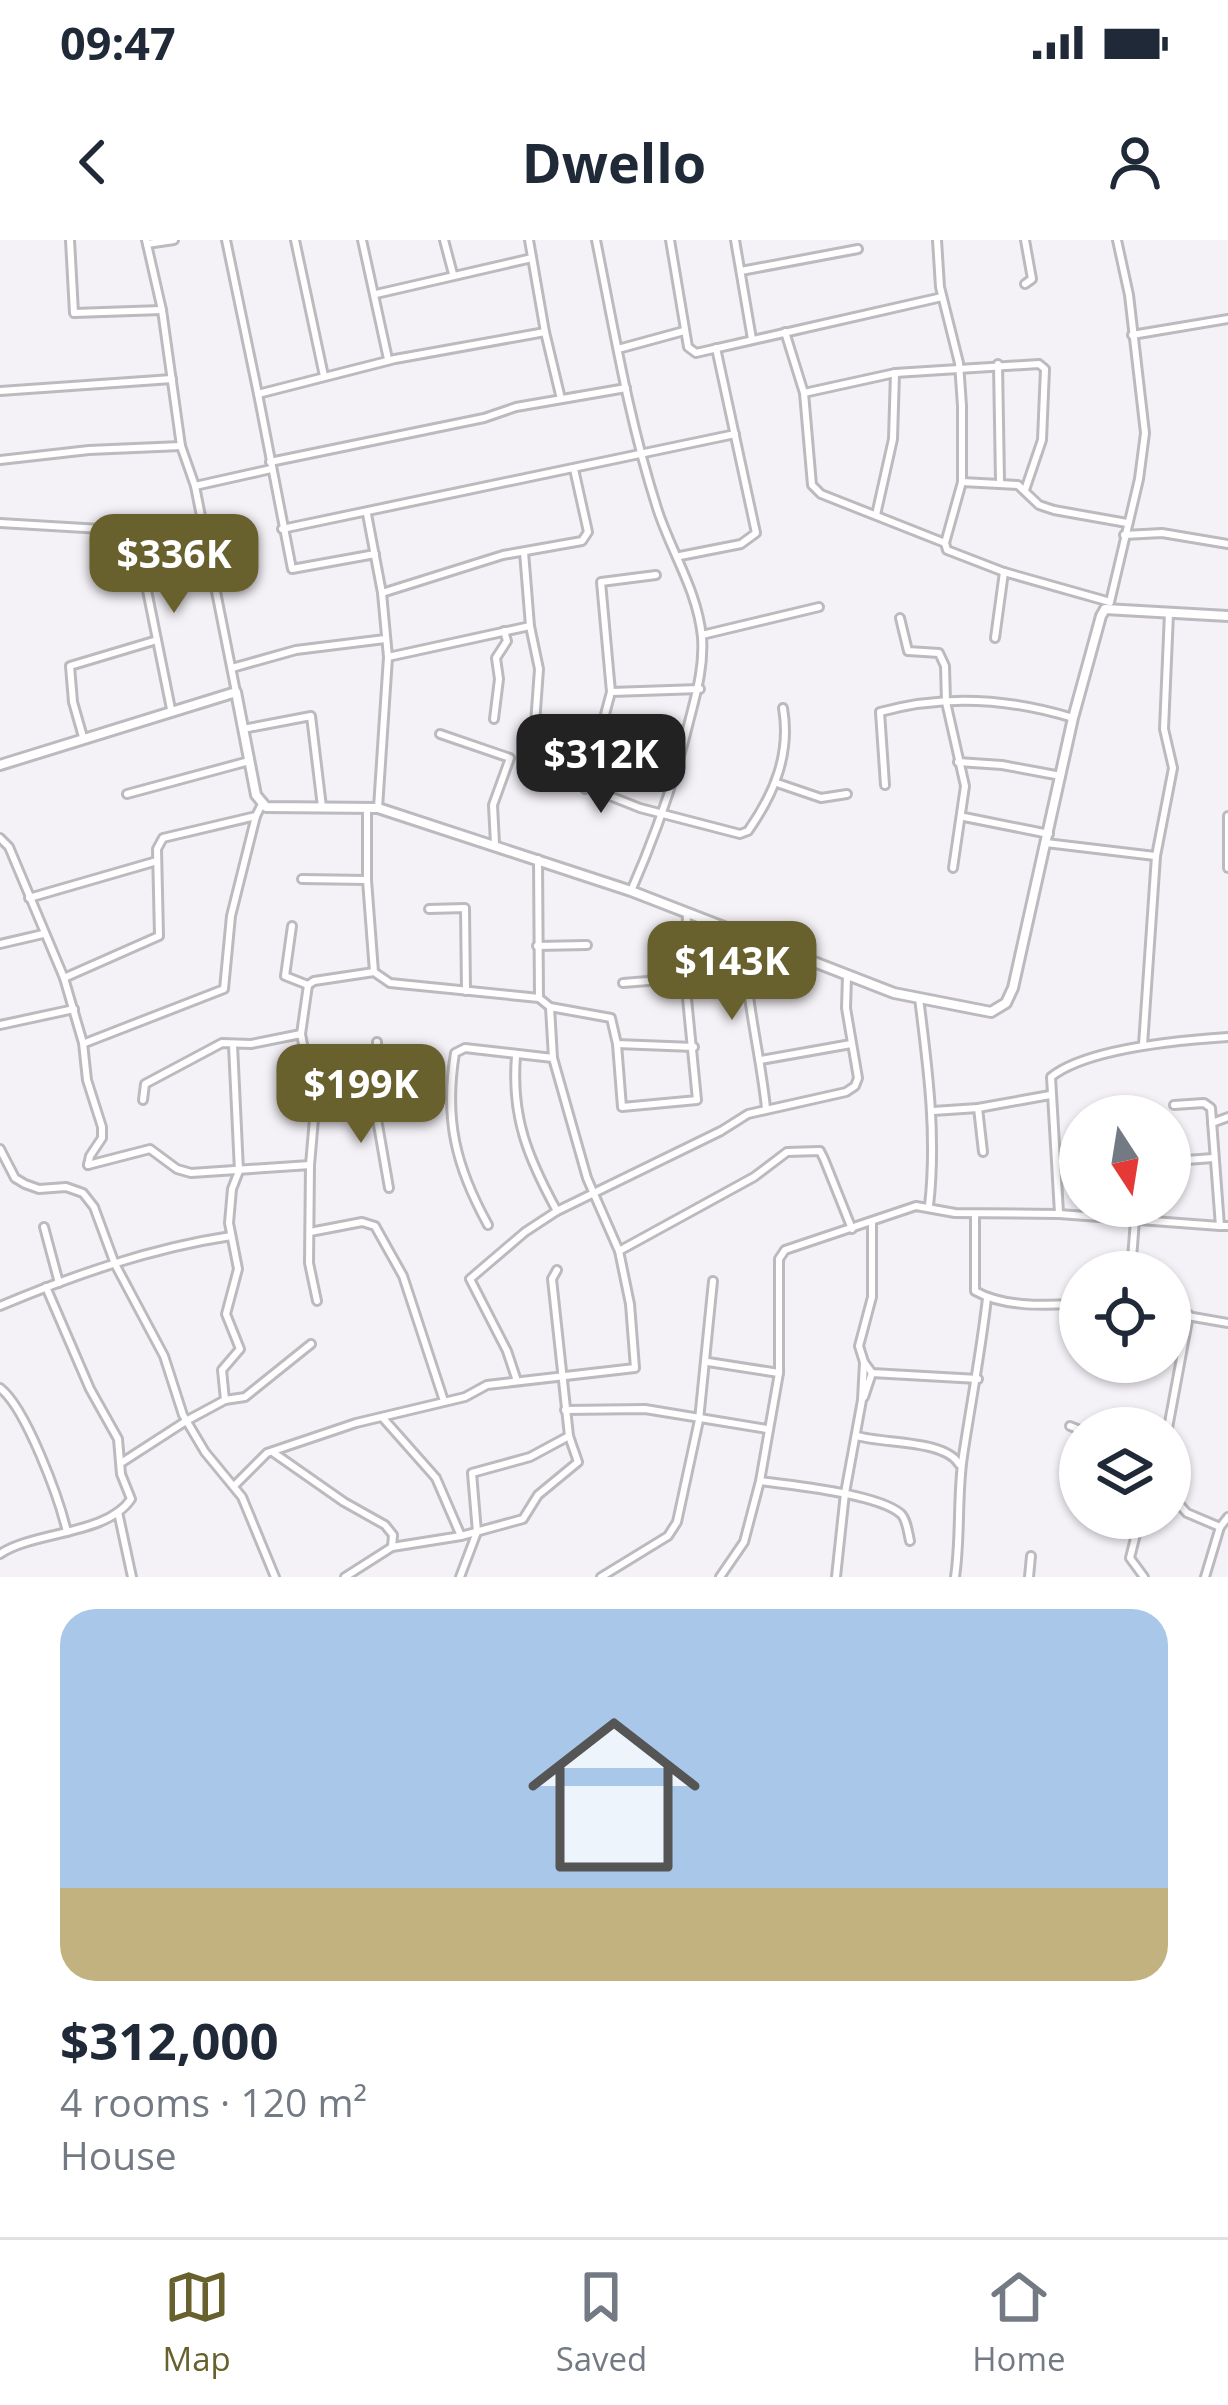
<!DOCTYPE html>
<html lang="en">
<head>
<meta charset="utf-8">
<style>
  body { margin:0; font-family:"Open Sans",sans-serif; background:#f2f2f3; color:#1f2937; height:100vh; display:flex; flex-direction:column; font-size:45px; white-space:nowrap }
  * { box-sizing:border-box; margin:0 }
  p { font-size:39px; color:#747a83 }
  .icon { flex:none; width:66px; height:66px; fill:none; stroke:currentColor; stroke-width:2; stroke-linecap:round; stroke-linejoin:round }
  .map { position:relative; height:1337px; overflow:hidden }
  .drawer { display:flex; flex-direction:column; background:#fff; flex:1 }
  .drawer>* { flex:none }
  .needle { width:78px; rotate:168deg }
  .buttons { position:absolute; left:1059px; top:855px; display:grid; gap:24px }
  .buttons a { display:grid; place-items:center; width:132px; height:132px; border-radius:50%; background:#fff; box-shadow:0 3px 9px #0004; font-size:60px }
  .price { position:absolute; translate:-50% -102px; padding:0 27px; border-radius:24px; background:#68612e; color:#fff; font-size:39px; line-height:78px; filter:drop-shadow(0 3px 6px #0008) }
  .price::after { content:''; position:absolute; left:50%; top:72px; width:36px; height:27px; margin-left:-18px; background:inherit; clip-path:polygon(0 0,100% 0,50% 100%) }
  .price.current { background:#222; color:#fff }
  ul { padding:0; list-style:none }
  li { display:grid; align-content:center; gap:24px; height:636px; padding:0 60px }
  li+li { border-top:3px solid #e0e1e3 }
  li span { display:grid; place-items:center; height:372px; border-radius:36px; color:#555 }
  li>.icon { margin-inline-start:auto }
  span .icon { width:216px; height:216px; fill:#fffc; stroke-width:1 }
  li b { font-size:51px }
  .status { display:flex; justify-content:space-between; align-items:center; height:84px; padding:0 60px; background:#fff; direction:ltr }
  .status svg { height:33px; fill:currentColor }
  header { display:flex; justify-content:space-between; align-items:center; height:156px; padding:0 60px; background:#fff; font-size:54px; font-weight:700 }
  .tab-bar { display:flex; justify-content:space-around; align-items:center; height:168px; border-top:3px solid #e0e1e3; background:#fff; font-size:33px; color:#747a83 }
  .tab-bar a { display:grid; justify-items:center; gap:6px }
  .tab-bar .current { color:#68612e }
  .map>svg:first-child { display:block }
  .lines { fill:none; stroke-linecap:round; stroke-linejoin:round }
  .minor-casing { stroke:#bdbabf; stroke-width:12 }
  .tertiary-casing { stroke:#bdbabf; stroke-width:14 }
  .minor { stroke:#fff; stroke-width:6 }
  .tertiary { stroke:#fff; stroke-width:8 }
</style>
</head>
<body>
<div class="status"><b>09:47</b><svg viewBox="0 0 49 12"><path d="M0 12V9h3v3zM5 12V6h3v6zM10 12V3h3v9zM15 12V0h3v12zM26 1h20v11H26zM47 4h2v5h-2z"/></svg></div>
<header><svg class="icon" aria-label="back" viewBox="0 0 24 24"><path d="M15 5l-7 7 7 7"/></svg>Dwello<svg class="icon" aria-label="person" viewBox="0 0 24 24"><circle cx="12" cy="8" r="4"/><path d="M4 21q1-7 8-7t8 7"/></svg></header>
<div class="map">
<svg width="1228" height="1337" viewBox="0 0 1228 1337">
  <rect width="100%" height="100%" fill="#f4f1f7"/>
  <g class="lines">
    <defs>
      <g id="minor">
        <polyline points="70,0 74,73 162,70"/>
        <polyline points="146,0 162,70 181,206 195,246 236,452"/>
        <polyline points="226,0 258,154 395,119 545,92"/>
        <polyline points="295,0 324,136"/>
        <polyline points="362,0 388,119"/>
        <polyline points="444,0 453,34"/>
        <polyline points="529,0 545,92 561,159"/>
        <path d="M 596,0 C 614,90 629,181 657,268 C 671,312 697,349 702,397 C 704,426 697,451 690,478 C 675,540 657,592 631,651"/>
        <polyline points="670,0 688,107 696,113 942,57"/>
        <polyline points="735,0 752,99"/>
        <polyline points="937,0 940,47 959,123 962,166 962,242 945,303 947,310 1004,332 1110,362"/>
        <polyline points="1025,0 1032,39 1025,44"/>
        <polyline points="147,4 174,0"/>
        <polyline points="741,31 858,9"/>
        <polyline points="376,54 532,18"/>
        <polyline points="785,92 804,153 812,245 821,254 945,303"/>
        <polyline points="1132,95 1228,79"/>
        <polyline points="618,109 684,91"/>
        <polyline points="998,124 1000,241"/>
        <polyline points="0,151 172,139"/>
        <polyline points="804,153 895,133 1039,124 1045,129 1042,200 1025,250"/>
        <polyline points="258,154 292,329 375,314"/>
        <polyline points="0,220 89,210 181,206"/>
        <polyline points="270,222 484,178 516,167 626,148"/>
        <polyline points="962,242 1018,245 1039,265 1054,270 1127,283"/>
        <polyline points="195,246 271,229"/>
        <polyline points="367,274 382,353 388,417 378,568"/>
        <polyline points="876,275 893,199 895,133"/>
        <polyline points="0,283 135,291 204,290"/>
        <polyline points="282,289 735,194"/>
        <polyline points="135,291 171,469"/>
        <polyline points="1124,295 1162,293 1228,304"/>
        <path d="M 524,312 L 530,386 L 539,429 L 532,525 L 640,568 L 740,594 L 748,591 C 774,554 791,514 783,468"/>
        <polyline points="680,316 741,304 756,293 716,108"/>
        <polyline points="382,353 503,315 582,301 588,292 574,229"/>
        <polyline points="1110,362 1139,239 1145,193 1129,55 1117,0"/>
        <polyline points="900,378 908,411 939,413 945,426 946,462 965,546 953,628"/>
        <polyline points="702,395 819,367"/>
        <polyline points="995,398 1004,332"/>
        <polyline points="388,417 530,386"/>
        <polyline points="232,428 296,410 385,399"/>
        <polyline points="611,452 700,449"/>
        <polyline points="494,479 499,439 496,418 507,401 504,391"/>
        <polyline points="243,489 311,476 322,567"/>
        <polyline points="440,494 510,518 493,565 495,604"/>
        <polyline points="83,497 73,462 70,426 157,400"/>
        <polyline points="958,522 1002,525 1061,536"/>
        <polyline points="777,543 821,558 847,554"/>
        <path d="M 885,545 L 880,472 C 945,454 1008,458 1073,478"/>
        <polyline points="585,549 611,452 601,342 656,335"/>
        <polyline points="127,554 249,521"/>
        <polyline points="1228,576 1228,628"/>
        <polyline points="964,577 1049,594"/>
        <polyline points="0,598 9,607 64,738 83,803 87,840 102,887 102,898 90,916 88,925"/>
        <polyline points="1046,603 1155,616"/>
        <polyline points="538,619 539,758"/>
        <polyline points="302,639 367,640 367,567"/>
        <polyline points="367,640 374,732"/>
        <polyline points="29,658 157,621"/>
        <polyline points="429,669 465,668 466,751"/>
        <polyline points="292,686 285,736 308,745 314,741 374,732 390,743 539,758 550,767 611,778 617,804 694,807"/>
        <path d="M 745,697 C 744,755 760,810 766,868"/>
        <polyline points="0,704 43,694"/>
        <polyline points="537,706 587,705"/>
        <polyline points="64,738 159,696 157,609 163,598 256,576 262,564"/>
        <polyline points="623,743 685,738"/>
        <polyline points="308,745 301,794 315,867 310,925"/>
        <path d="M 919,758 C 928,829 937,896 929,966"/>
        <polyline points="0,785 74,769"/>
        <polyline points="85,803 224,749 231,676 256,576"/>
        <polyline points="617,804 622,867 697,860 685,738 687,674"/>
        <polyline points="1143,805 1156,616 1173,528 1164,489 1169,373"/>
        <path d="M 516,816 C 511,877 528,918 557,971"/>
        <polyline points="761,820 851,804"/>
        <polyline points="373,856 389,948"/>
        <polyline points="143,860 145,844 222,803 251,804 301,794"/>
        <polyline points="1174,865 1204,863 1211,868 1220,986 1228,986"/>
        <polyline points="315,867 373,856 379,844 377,802"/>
        <polyline points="978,868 983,912"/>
        <polyline points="933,871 978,868 1050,855"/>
        <polyline points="1212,883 1228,877"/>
        <polyline points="0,909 15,938 25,944 39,949 66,947 83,953 94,967 115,1024 164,1116 183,1175 205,1212 242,1257 275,1337"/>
        <polyline points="1173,921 1213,918"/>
        <polyline points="88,925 150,909 177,929 191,933 310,925 309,1023 317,1061"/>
        <path d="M 1059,973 L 1051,837 C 1087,808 1182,800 1228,797"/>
        <path d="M 975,974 L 975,1051 C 1005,1068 1046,1065 1080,1064"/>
        <path d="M 488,985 C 456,927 444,880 455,813 L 465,808 L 553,818"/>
        <polyline points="44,987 59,1043"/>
        <polyline points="310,992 362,982 375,986 403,1036 444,1161"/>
        <polyline points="619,1011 754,937 787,912 820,911 824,919 852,989"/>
        <polyline points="1131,1032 1135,980"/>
        <path d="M 0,1066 C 74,1035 151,1008 231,996"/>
        <polyline points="1170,1073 1228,1083"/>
        <polyline points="708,1122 779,1133"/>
        <polyline points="864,1122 872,1133 978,1139"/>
        <polyline points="516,1138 507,1111 470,1039 525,992 557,971 721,891 748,874 846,852 855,846 858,838 846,768 847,736"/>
        <path d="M 0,1148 C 26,1168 59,1258 67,1292"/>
        <polyline points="864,1157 872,1133"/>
        <polyline points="225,1160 222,1130 240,1109 226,1074 238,1029 229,983 232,949 239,931 233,805"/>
        <polyline points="565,1170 645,1169 767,1189"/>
        <polyline points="382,1177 436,1238 461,1296"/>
        <polyline points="1070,1186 1080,1190"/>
        <polyline points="1168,1188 1189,1075"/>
        <path d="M 857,1196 C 886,1204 945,1200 959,1224"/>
        <polyline points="274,1213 344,1262 385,1285 393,1295 392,1307"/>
        <polyline points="121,1223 186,1181 225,1160 245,1157 311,1104"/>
        <path d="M 760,1241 C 791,1245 879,1254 901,1274 C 907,1280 908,1293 910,1301"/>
        <polyline points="234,1246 267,1213 356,1183 465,1157 487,1145 635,1128 630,1064 619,1011 587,938 553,818 550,767"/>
        <polyline points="1170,1254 1187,1273 1220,1287"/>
        <polyline points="118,1272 132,1337"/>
        <polyline points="1140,1278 1130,1318 1144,1337"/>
        <path d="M 0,1314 C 34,1291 107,1295 131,1259 L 121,1234 L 118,1199 L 90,1149 L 46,1047"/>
        <polyline points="345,1337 392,1307 461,1296 523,1279 538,1255 578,1222 569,1196"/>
        <polyline points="460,1337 477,1292 472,1233 530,1217 569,1196 552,1039 557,1030"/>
        <polyline points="601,1337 668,1296 677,1282 699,1180 713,1041"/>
        <polyline points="720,1337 744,1302 760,1241 779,1133 779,1019 785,1010 916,966 955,973 1059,974 1220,986"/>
        <polyline points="836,1337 845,1253 862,1160 864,1122 859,1106 872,1057 872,983"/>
        <path d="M 955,1337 C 961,1297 957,1256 963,1216 C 971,1163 981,1111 987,1058"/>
        <polyline points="1029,1337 1031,1316"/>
        <polyline points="1205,1337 1220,1287 1228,1277"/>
      </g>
      <polyline id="tertiary" points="0,525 236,452 256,555 266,567 378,568 631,651 894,753 991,772 1006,763 1013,748 1073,478 1101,376 1105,369 1228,376"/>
    </defs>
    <use href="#minor" class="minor-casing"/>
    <use href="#tertiary" class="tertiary-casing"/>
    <use href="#minor" class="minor"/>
    <use href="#tertiary" class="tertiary"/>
  </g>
</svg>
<div class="buttons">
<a><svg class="needle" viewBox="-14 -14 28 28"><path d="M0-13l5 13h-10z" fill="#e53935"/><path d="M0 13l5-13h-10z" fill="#747a83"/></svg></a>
<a><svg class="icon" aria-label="locate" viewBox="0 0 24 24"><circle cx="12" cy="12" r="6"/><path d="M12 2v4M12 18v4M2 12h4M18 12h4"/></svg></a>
<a><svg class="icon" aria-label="layers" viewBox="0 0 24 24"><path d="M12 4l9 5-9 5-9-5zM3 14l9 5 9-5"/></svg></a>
</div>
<b class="price" style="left:174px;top:376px">$336K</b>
<b class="price current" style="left:601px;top:576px">$312K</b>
<b class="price" style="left:732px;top:783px">$143K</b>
<b class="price" style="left:361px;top:906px">$199K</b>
</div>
<section class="drawer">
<ul>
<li><span style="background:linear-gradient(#a9c7e8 75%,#c2b280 0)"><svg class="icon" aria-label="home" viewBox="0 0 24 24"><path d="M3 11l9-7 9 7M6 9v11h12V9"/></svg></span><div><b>$312,000</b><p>4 rooms · 120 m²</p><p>House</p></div></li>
</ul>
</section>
<nav class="tab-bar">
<a class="current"><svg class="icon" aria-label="map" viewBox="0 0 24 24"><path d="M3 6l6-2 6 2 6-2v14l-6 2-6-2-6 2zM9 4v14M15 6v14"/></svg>Map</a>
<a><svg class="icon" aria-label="saved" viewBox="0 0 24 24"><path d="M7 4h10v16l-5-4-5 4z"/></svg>Saved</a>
<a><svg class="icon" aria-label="home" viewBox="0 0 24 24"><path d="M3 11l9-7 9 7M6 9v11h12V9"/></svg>Home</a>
</nav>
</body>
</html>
